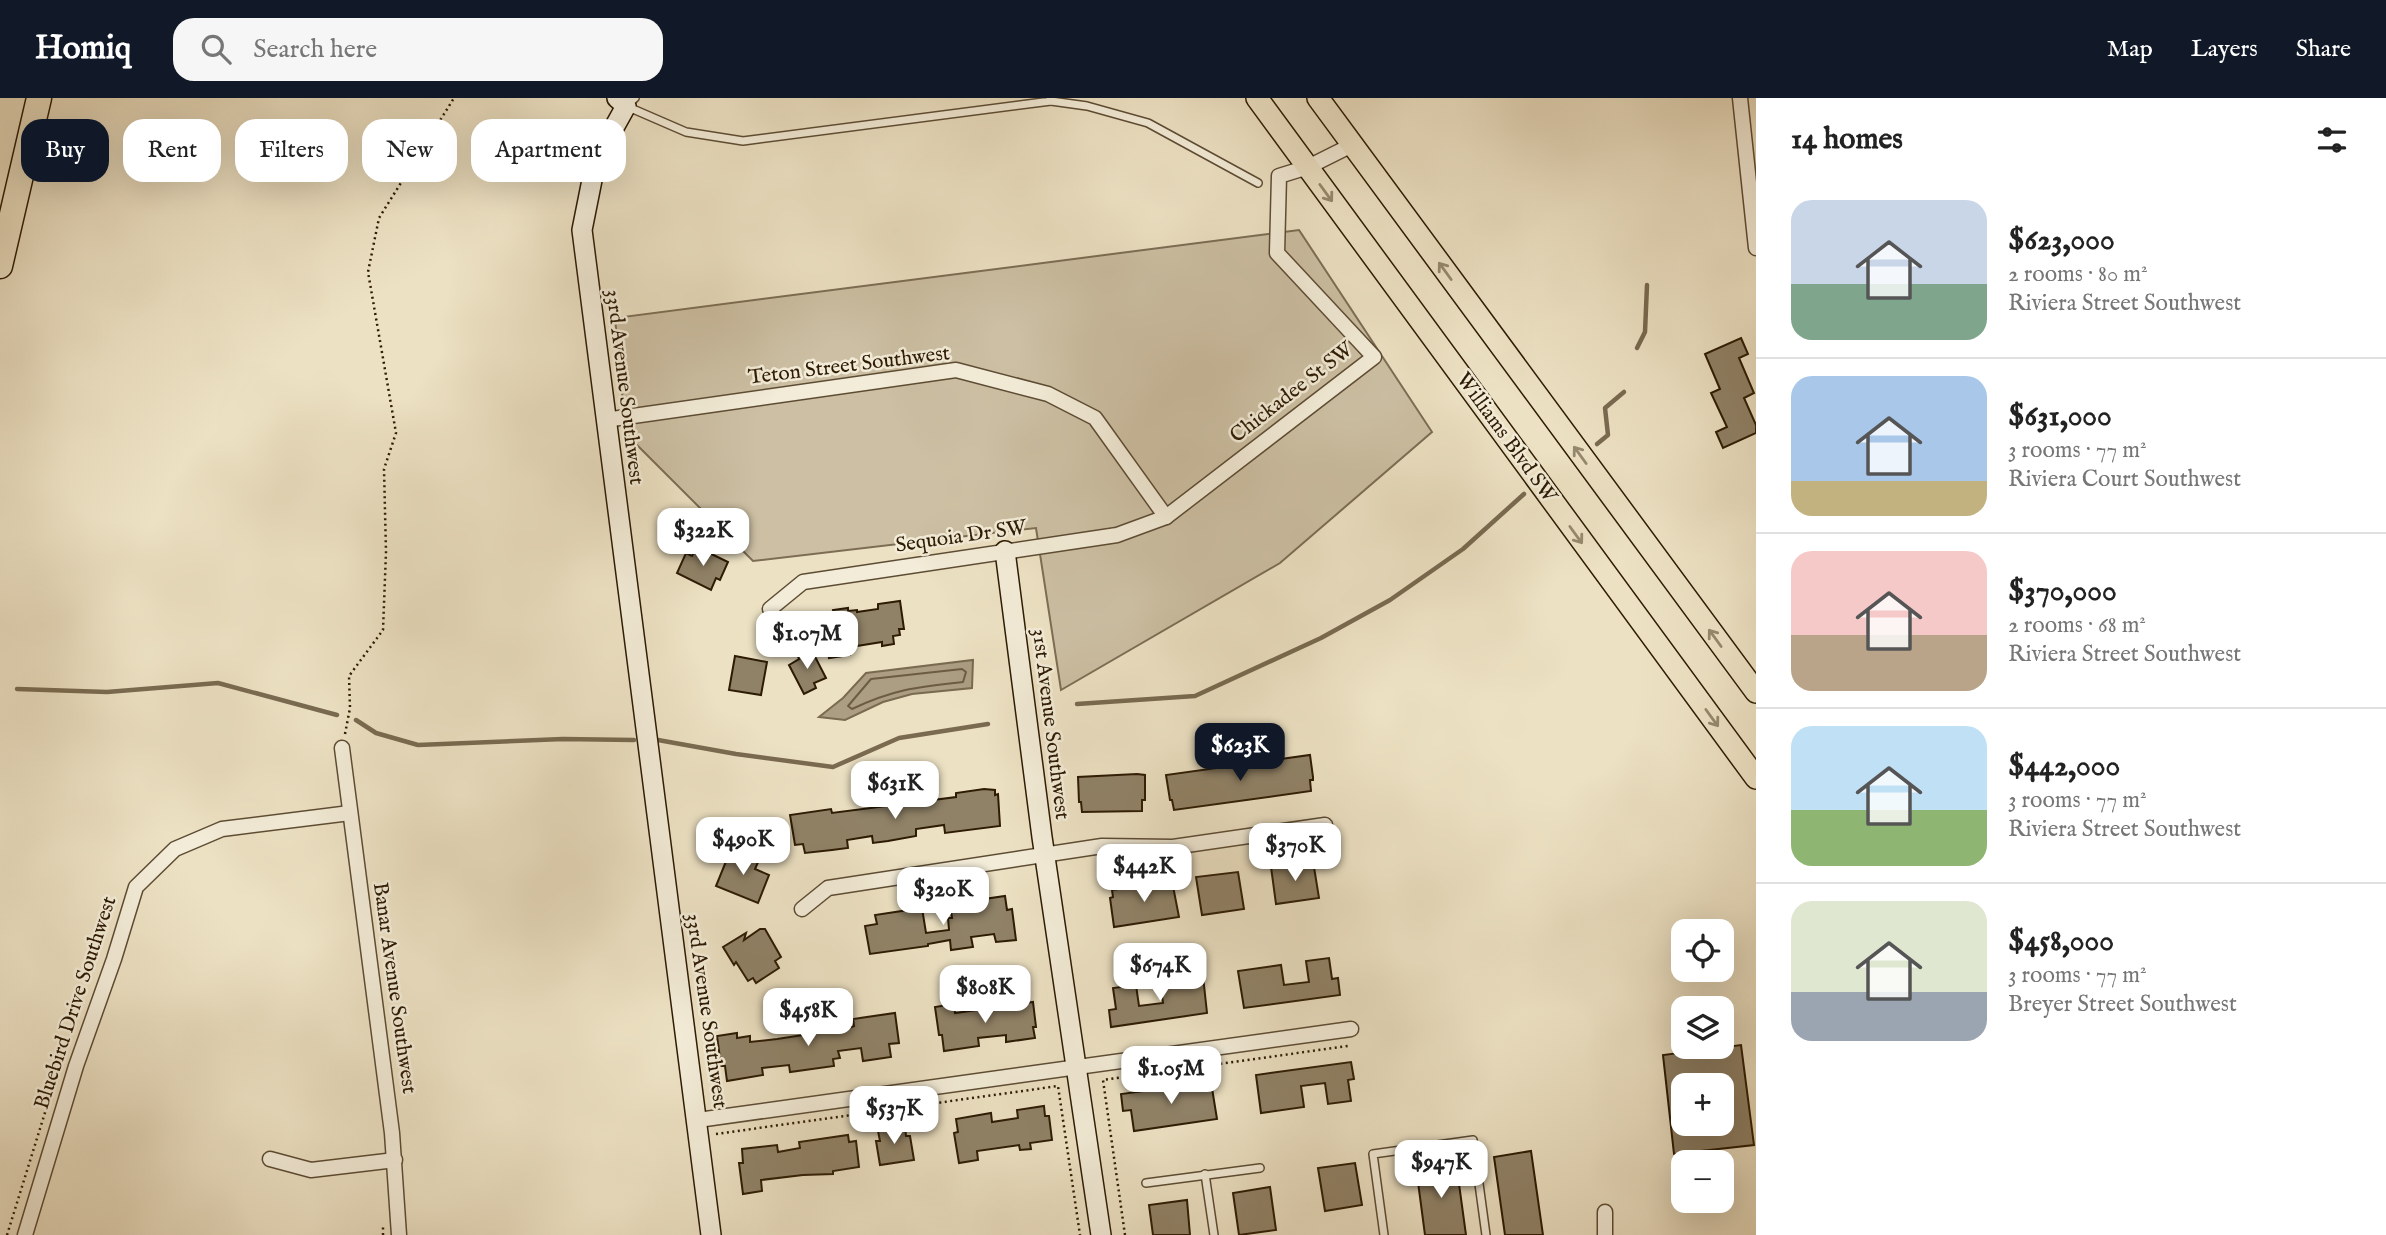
<!DOCTYPE html>
<html lang="en">
<head>
<meta charset="utf-8">
<style>
  body { margin:0; font-family:"IM FELL English",serif; background:#f6f6f6; color:#222; height:100vh; display:flex; flex-direction:column; font-size:26px; white-space:nowrap }
  * { box-sizing:border-box; margin:0 }
  p { font-size:23px; color:#767676 }
  .icon { flex:none; width:38px; height:38px; fill:none; stroke:currentColor; stroke-width:2; stroke-linecap:round; stroke-linejoin:round }
  .map { position:relative; flex:1; overflow:hidden }
  .side { display:flex; flex-direction:column; background:#fff; width:630px }
  .side>* { flex:none }
  .hud { position:absolute; left:21px; top:21px; width:665px; height:63px; display:flex; gap:14px }
  .fabs { position:absolute; left:1671px; top:821px; display:grid; gap:14px }
  .fabs a { display:grid; place-items:center; width:63px; height:63px; border-radius:14px; background:#fff; box-shadow:0 7px 28px #0002; font-size:35px }
  .price { position:absolute; translate:-50% -60px; padding:0 16px; border-radius:14px; background:#fff; color:#222; font-size:23px; line-height:46px; filter:drop-shadow(0 2px 4px #0008) }
  .price::after { content:''; position:absolute; left:50%; top:42px; width:21px; height:16px; margin-left:-10px; background:inherit; clip-path:polygon(0 0,100% 0,50% 100%) }
  .price.current { background:#111827; color:#fff }
  ul { padding:0; list-style:none }
  li { display:flex; align-items:center; gap:21px; height:175px; padding:0 35px }
  li+li { border-top:2px solid #e0e0e0 }
  li span { display:grid; place-items:center; flex:none; width:196px; height:140px; border-radius:21px; color:#555 }
  li>.icon { margin-inline-start:auto }
  span .icon { width:84px; height:84px; fill:#fffc; stroke-width:1 }
  li b { font-size:30px }
  h2 { display:flex; justify-content:space-between; align-items:center; height:84px; padding:0 35px; font-size:30px }
  .tag { padding:0 24px; border-radius:21px; background:#fff; box-shadow:0 7px 28px #0002; font-size:24px; line-height:63px }
  .tag.current { background:#111827; color:#fff }
  header { display:flex; align-items:center; gap:42px; box-sizing:border-box; height:98px; padding:0 35px; background:#111827; color:#fff }
  header strong { font-size:33px }
  nav { display:flex; gap:38px; margin-inline-start:auto; font-size:24px }
  .search { width:490px; height:63px; background:#f6f6f6; display:flex; align-items:center; gap:18px; box-sizing:border-box; padding:0 24px; border-radius:21px; color:#767676; font-size:26px }
  main { display:flex; flex:1; min-height:0 }
  .map>svg:first-child { display:block }
  .green { fill:#ccbfa3; stroke:#7c6d54; stroke-width:2 }
  .water { fill:#ab9e82; stroke:#796a50; stroke-width:2 }
  .lines { fill:none; stroke-linecap:round; stroke-linejoin:round }
  .shore { stroke:#6c5c43; stroke-width:2 }
  .stream { stroke:#796a50; stroke-width:4.5 }
  .building { fill:#908267; stroke:#2d1b04; stroke-width:2; fill-rule:evenodd }
  .lane-casing { stroke:#5d4c34; stroke-width:10 }
  .street-casing { stroke:#5d4c34; stroke-width:17 }
  .secondary-casing { stroke:#2d1b04; stroke-width:22 }
  .primary-casing { stroke:#2d1b04; stroke-width:24 }
  .highway-casing { stroke:#2d1b04; stroke-width:27 }
  .path { stroke:#2d1b04; stroke-width:2.5; stroke-dasharray:2 3.5; stroke-linecap:butt }
  .lane { stroke:#f3ecd8; stroke-width:7 }
  .street { stroke:#f3ecd8; stroke-width:14 }
  .secondary { stroke:#f3ecd8; stroke-width:19 }
  .primary { stroke:#ece1c3; stroke-width:21 }
  .highway { stroke:#ece1c3; stroke-width:24 }
  .oneway { stroke:#96886d }
  .labels { text-anchor:middle; dominant-baseline:central; stroke-width:5; stroke-linejoin:round; paint-order:stroke }
  .street-label { font-size:21px; fill:#2d1b04; stroke:#f3ecd8 }
</style>
</head>
<body>
<header>
<strong>Homiq</strong>
<div class="search"><svg class="icon" aria-label="search" viewBox="0 0 24 24"><circle cx="10" cy="10" r="6"/><path d="M15 15l6 6"/></svg>Search here</div>
<nav><a>Map</a><a>Layers</a><a>Share</a></nav>
</header>
<main>
<div class="map">
<svg width="1756" height="1137" viewBox="0 0 1756 1137">
  <rect width="100%" height="100%" fill="#ece1c3"/>
  <filter id="stains"><feTurbulence type="fractalNoise" baseFrequency=".00286" numOctaves="4"/><feColorMatrix values="0 0 0 0 .2 0 0 0 0 .09 0 0 0 0 .02 0 0 0 .5 -.17"/></filter>
  <radialGradient id="worn" r=".72"><stop offset=".6" stop-color="#630" stop-opacity="0"/><stop offset="1" stop-color="#630" stop-opacity=".3"/></radialGradient>
  <polygon class="green" points="1299,132 1432,334 1280,465 1061,592 1036,430 753,463 626,336 615,220"/>
  <polygon class="water" points="973,562 972,590 912,596 883,604 845,622 819,619 843,600 866,575"/>
  <g class="lines">
    <path class="shore" d="M 962,571 L 966,574 L 963,584 C 917,589 894,591 852,611 L 848,608 L 871,581 Z"/>
    <g class="stream">
      <polyline points="1637,250 1645,234 1647,187"/>
      <polyline points="1597,346 1608,337 1605,310 1624,294"/>
      <polyline points="17,591 107,594 218,585 337,617"/>
      <polyline points="1077,606 1195,598 1321,540 1390,502 1463,451 1524,396"/>
      <polyline points="356,622 376,635 418,647 563,641 634,642"/>
      <polyline points="658,642 736,656 833,669 899,640 988,626"/>
    </g>
  </g>
  <g class="building">
    <polygon points="1741,240 1748,256 1739,260 1754,295 1744,300 1756,327 1756,335 1723,350 1716,334 1727,329 1711,295 1720,291 1705,256"/>
    <polygon points="697,449 728,464 720,482 716,480 711,492 677,475 686,455 692,458"/>
    <polygon points="900,503 904,531 899,531 900,537 893,538 894,546 882,548 882,544 857,548 849,550 850,557 829,560 824,524 835,522 833,512 848,510 848,513 857,512 857,514 878,511 878,506"/>
    <polygon points="810,549 826,580 814,585 816,590 804,596 789,567 799,561 797,556"/>
    <polygon points="735,558 767,564 761,597 729,592"/>
    <polygon points="1310,657 1313,679 1313,682 1310,682 1311,693 1174,712 1172,702 1170,702 1166,677"/>
    <polygon points="1137,676 1145,677 1145,702 1142,702 1142,713 1082,714 1081,704 1079,704 1078,679"/>
    <polygon points="984,691 995,692 995,697 998,696 1000,728 945,735 944,727 916,731 916,738 888,743 873,745 872,738 847,742 848,750 832,752 805,755 803,746 795,747 790,717 831,711 832,715 956,699 956,695"/>
    <polygon points="731,751 759,762 755,771 769,777 758,805 716,788"/>
    <polygon points="1313,763 1319,800 1276,806 1271,769"/>
    <polygon points="1238,774 1244,811 1202,817 1196,779"/>
    <polygon points="1172,783 1179,819 1114,829 1110,800 1113,799 1112,792"/>
    <polygon points="1005,798 1007,812 1012,811 1016,842 996,844 994,836 971,839 973,849 951,852 950,842 928,846 928,848 870,856 865,828 877,826 875,817 922,810 926,835 949,832 948,820 952,820 950,806"/>
    <polygon points="760,831 765,831 781,859 775,863 779,870 756,885 753,880 748,883 736,864 734,867 723,849 746,835 744,842"/>
    <polygon points="1329,860 1332,881 1338,880 1340,897 1244,910 1238,873 1281,867 1284,887 1309,884 1306,863"/>
    <polygon points="1203,878 1207,915 1111,929 1109,912 1116,911 1113,890 1136,887 1139,908 1163,905 1160,884"/>
    <polygon points="1033,904 1036,929 1033,929 1035,940 1006,944 1006,937 978,940 979,948 944,953 942,937 939,937 935,909 954,906 955,915"/>
    <polygon points="895,915 899,945 889,946 891,959 863,963 861,950 838,953 840,960 833,961 834,968 790,974 789,967 762,970 763,977 727,983 725,968 721,968 717,938 737,935 737,940 750,938 750,944 777,941 849,930 854,928 853,921"/>
    <path d="M 1741,947 L 1754,1047 L 1674,1056 L 1663,957 ZM 1684,987 L 1722,987 L 1722,1026 L 1684,1026 Z"/>
    <polygon points="1351,964 1354,981 1348,982 1351,1003 1328,1006 1325,985 1301,988 1304,1009 1261,1015 1256,977"/>
    <polygon points="1211,984 1217,1021 1134,1033 1131,1012 1123,1013 1121,996"/>
    <polygon points="1044,1008 1045,1018 1049,1018 1052,1042 1030,1045 1031,1051 1020,1052 1019,1047 977,1053 978,1062 959,1065 954,1035 958,1034 956,1021 991,1015 992,1024 1018,1020 1017,1012"/>
    <polygon points="905,1028 906,1038 910,1038 914,1062 880,1067 876,1043 880,1043 878,1033"/>
    <polygon points="848,1037 849,1044 856,1043 859,1069 833,1073 833,1076 803,1077 761,1082 762,1093 743,1096 739,1065 743,1065 742,1051 777,1047 778,1054 800,1050 799,1044"/>
    <polygon points="1531,1053 1543,1137 1505,1137 1494,1059"/>
    <polygon points="1456,1064 1466,1137 1425,1137 1416,1069"/>
    <polygon points="1355,1065 1362,1107 1325,1113 1318,1070"/>
    <polygon points="1270,1089 1276,1132 1239,1137 1233,1095"/>
    <polygon points="1187,1102 1190,1137 1153,1137 1149,1107"/>
  </g>
  <g class="lines">
    <defs>
      <g id="lane">
        <polyline points="635,0 626,8 686,34 743,43 1051,3 1050,0"/>
        <polyline points="1051,3 1087,8 1148,25 1258,85"/>
        <polyline points="1205,1076 1214,1137"/>
        <polyline points="1146,1085 1260,1070"/>
        <polyline points="1384,1137 1373,1056 1473,1042 1486,1137"/>
      </g>
      <g id="street">
        <polyline points="1740,0 1756,150"/>
        <polyline points="605,322 956,272 1048,296 1095,320 1166,419"/>
        <polyline points="770,511 803,484 1117,437 1166,419 1374,259 1277,155 1279,78 1308,69 1352,47"/>
        <polyline points="342,650 392,1035 399,1137"/>
        <polyline points="802,811 828,790 1102,748 1173,749 1325,727"/>
        <polyline points="698,1022 1351,931"/>
        <polyline points="270,1061 311,1072 395,1062"/>
        <polyline points="1605,1114 1605,1137"/>
        <polyline points="25,1137 76,968 114,861 136,789 175,751 222,731 350,715"/>
      </g>
      <g id="secondary">
        <polyline points="617,0 626,8 596,62 582,132 711,1137"/>
        <polyline points="1005,453 1042,739 1101,1137"/>
      </g>
      <g id="primary">
        <polyline points="1257,0 1756,680"/>
        <polyline points="1318,0 1756,594"/>
      </g>
      <polyline id="highway" points="0,168 39,0"/>
    </defs>
    <use href="#lane" class="lane-casing"/>
    <use href="#street" class="street-casing"/>
    <use href="#secondary" class="secondary-casing"/>
    <use href="#primary" class="primary-casing"/>
    <use href="#highway" class="highway-casing"/>
    <g class="path">
      <polyline points="345,636 350,610 349,578 383,532 386,454 384,371 396,335 368,174 379,120 454,0"/>
      <polyline points="716,1036 1058,988 1080,1137"/>
      <polyline points="7,1137 52,992"/>
      <polyline points="383,1137 383,1128"/>
      <polyline points="1125,1137 1103,982 1348,948"/>
    </g>
    <use href="#lane" class="lane"/>
    <use href="#street" class="street"/>
    <use href="#secondary" class="secondary"/>
    <use href="#primary" class="primary"/>
    <use href="#highway" class="highway"/>
  </g>
  <defs><path id="oneway-shaft" d="M-6 0H5M1.5-3L5.5 0L1.5 3" fill="none" stroke-width="1.6" stroke-linecap="round" stroke-linejoin="round" transform="scale(1.75)"/></defs>
  <g class="oneway">
    <use href="#oneway-shaft" transform="translate(1326 95) rotate(54)"/>
    <use href="#oneway-shaft" transform="translate(1445 173) rotate(-126)"/>
    <use href="#oneway-shaft" transform="translate(1580 357) rotate(-126)"/>
    <use href="#oneway-shaft" transform="translate(1576 437) rotate(54)"/>
    <use href="#oneway-shaft" transform="translate(1715 540) rotate(-126)"/>
    <use href="#oneway-shaft" transform="translate(1712 620) rotate(54)"/>
  </g>
  <g class="labels">
    <g class="street-label">
      <text transform="translate(849 268) rotate(-7)">Teton Street Southwest</text>
      <text transform="translate(624 289) rotate(83)">33rd Avenue Southwest</text>
      <text transform="translate(1292 295) rotate(-38)">Chickadee St SW</text>
      <text transform="translate(1506 340) rotate(54)">Williams Blvd SW</text>
      <text transform="translate(961 439) rotate(-8)">Sequoia Dr SW</text>
      <text transform="translate(1050 626) rotate(83)">31st Avenue Southwest</text>
      <text transform="translate(394 890) rotate(82)">Banar Avenue Southwest</text>
      <text transform="translate(76 905) rotate(-72)">Bluebird Drive Southwest</text>
      <text transform="translate(706 913) rotate(82)">33rd Avenue Southwest</text>
    </g>
  </g>
  <rect width="100%" height="100%" filter="url(#stains)"/>
  <rect width="100%" height="100%" fill="url(#worn)"/>
</svg>
<div class="fabs">
<a><svg class="icon" aria-label="locate" viewBox="0 0 24 24"><circle cx="12" cy="12" r="6"/><path d="M12 2v4M12 18v4M2 12h4M18 12h4"/></svg></a>
<a><svg class="icon" aria-label="layers" viewBox="0 0 24 24"><path d="M12 4l9 5-9 5-9-5zM3 14l9 5 9-5"/></svg></a>
<a>+</a>
<a>−</a>
</div>
<b class="price" style="left:703px;top:470px">$322K</b>
<b class="price" style="left:807px;top:573px">$1.07M</b>
<b class="price current" style="left:1240px;top:685px">$623K</b>
<b class="price" style="left:895px;top:723px">$631K</b>
<b class="price" style="left:743px;top:779px">$490K</b>
<b class="price" style="left:1295px;top:785px">$370K</b>
<b class="price" style="left:1144px;top:806px">$442K</b>
<b class="price" style="left:943px;top:829px">$320K</b>
<b class="price" style="left:1160px;top:905px">$674K</b>
<b class="price" style="left:985px;top:927px">$808K</b>
<b class="price" style="left:808px;top:950px">$458K</b>
<b class="price" style="left:1171px;top:1008px">$1.05M</b>
<b class="price" style="left:894px;top:1048px">$537K</b>
<b class="price" style="left:1441px;top:1102px">$947K</b>
<div class="hud">
<a class="tag current">Buy</a>
<a class="tag">Rent</a>
<a class="tag">Filters</a>
<a class="tag">New</a>
<a class="tag">Apartment</a>
</div>
</div>
<section class="side">
<h2>14 homes<svg class="icon" aria-label="filters" viewBox="0 0 24 24"><path d="M4 7h16M4 17h16"/><circle cx="9" cy="7" r="2"/><circle cx="15" cy="17" r="2"/></svg></h2>
<ul>
<li><span style="background:linear-gradient(#c9d6e8 60%,#7fa58c 0)"><svg class="icon" aria-label="home" viewBox="0 0 24 24"><path d="M3 11l9-7 9 7M6 9v11h12V9"/></svg></span><div><b>$623,000</b><p>2 rooms · 80 m²</p><p>Riviera Street Southwest</p></div></li>
<li><span style="background:linear-gradient(#a9c7e8 75%,#c2b280 0)"><svg class="icon" aria-label="home" viewBox="0 0 24 24"><path d="M3 11l9-7 9 7M6 9v11h12V9"/></svg></span><div><b>$631,000</b><p>3 rooms · 77 m²</p><p>Riviera Court Southwest</p></div></li>
<li><span style="background:linear-gradient(#f6c9c9 60%,#b9a48a 0)"><svg class="icon" aria-label="home" viewBox="0 0 24 24"><path d="M3 11l9-7 9 7M6 9v11h12V9"/></svg></span><div><b>$370,000</b><p>2 rooms · 68 m²</p><p>Riviera Street Southwest</p></div></li>
<li><span style="background:linear-gradient(#bfe0f5 60%,#8fb573 0)"><svg class="icon" aria-label="home" viewBox="0 0 24 24"><path d="M3 11l9-7 9 7M6 9v11h12V9"/></svg></span><div><b>$442,000</b><p>3 rooms · 77 m²</p><p>Riviera Street Southwest</p></div></li>
<li><span style="background:linear-gradient(#dfe7d0 65%,#9aa5b1 0)"><svg class="icon" aria-label="home" viewBox="0 0 24 24"><path d="M3 11l9-7 9 7M6 9v11h12V9"/></svg></span><div><b>$458,000</b><p>3 rooms · 77 m²</p><p>Breyer Street Southwest</p></div></li>
</ul>
</section>
</main>
</body>
</html>
